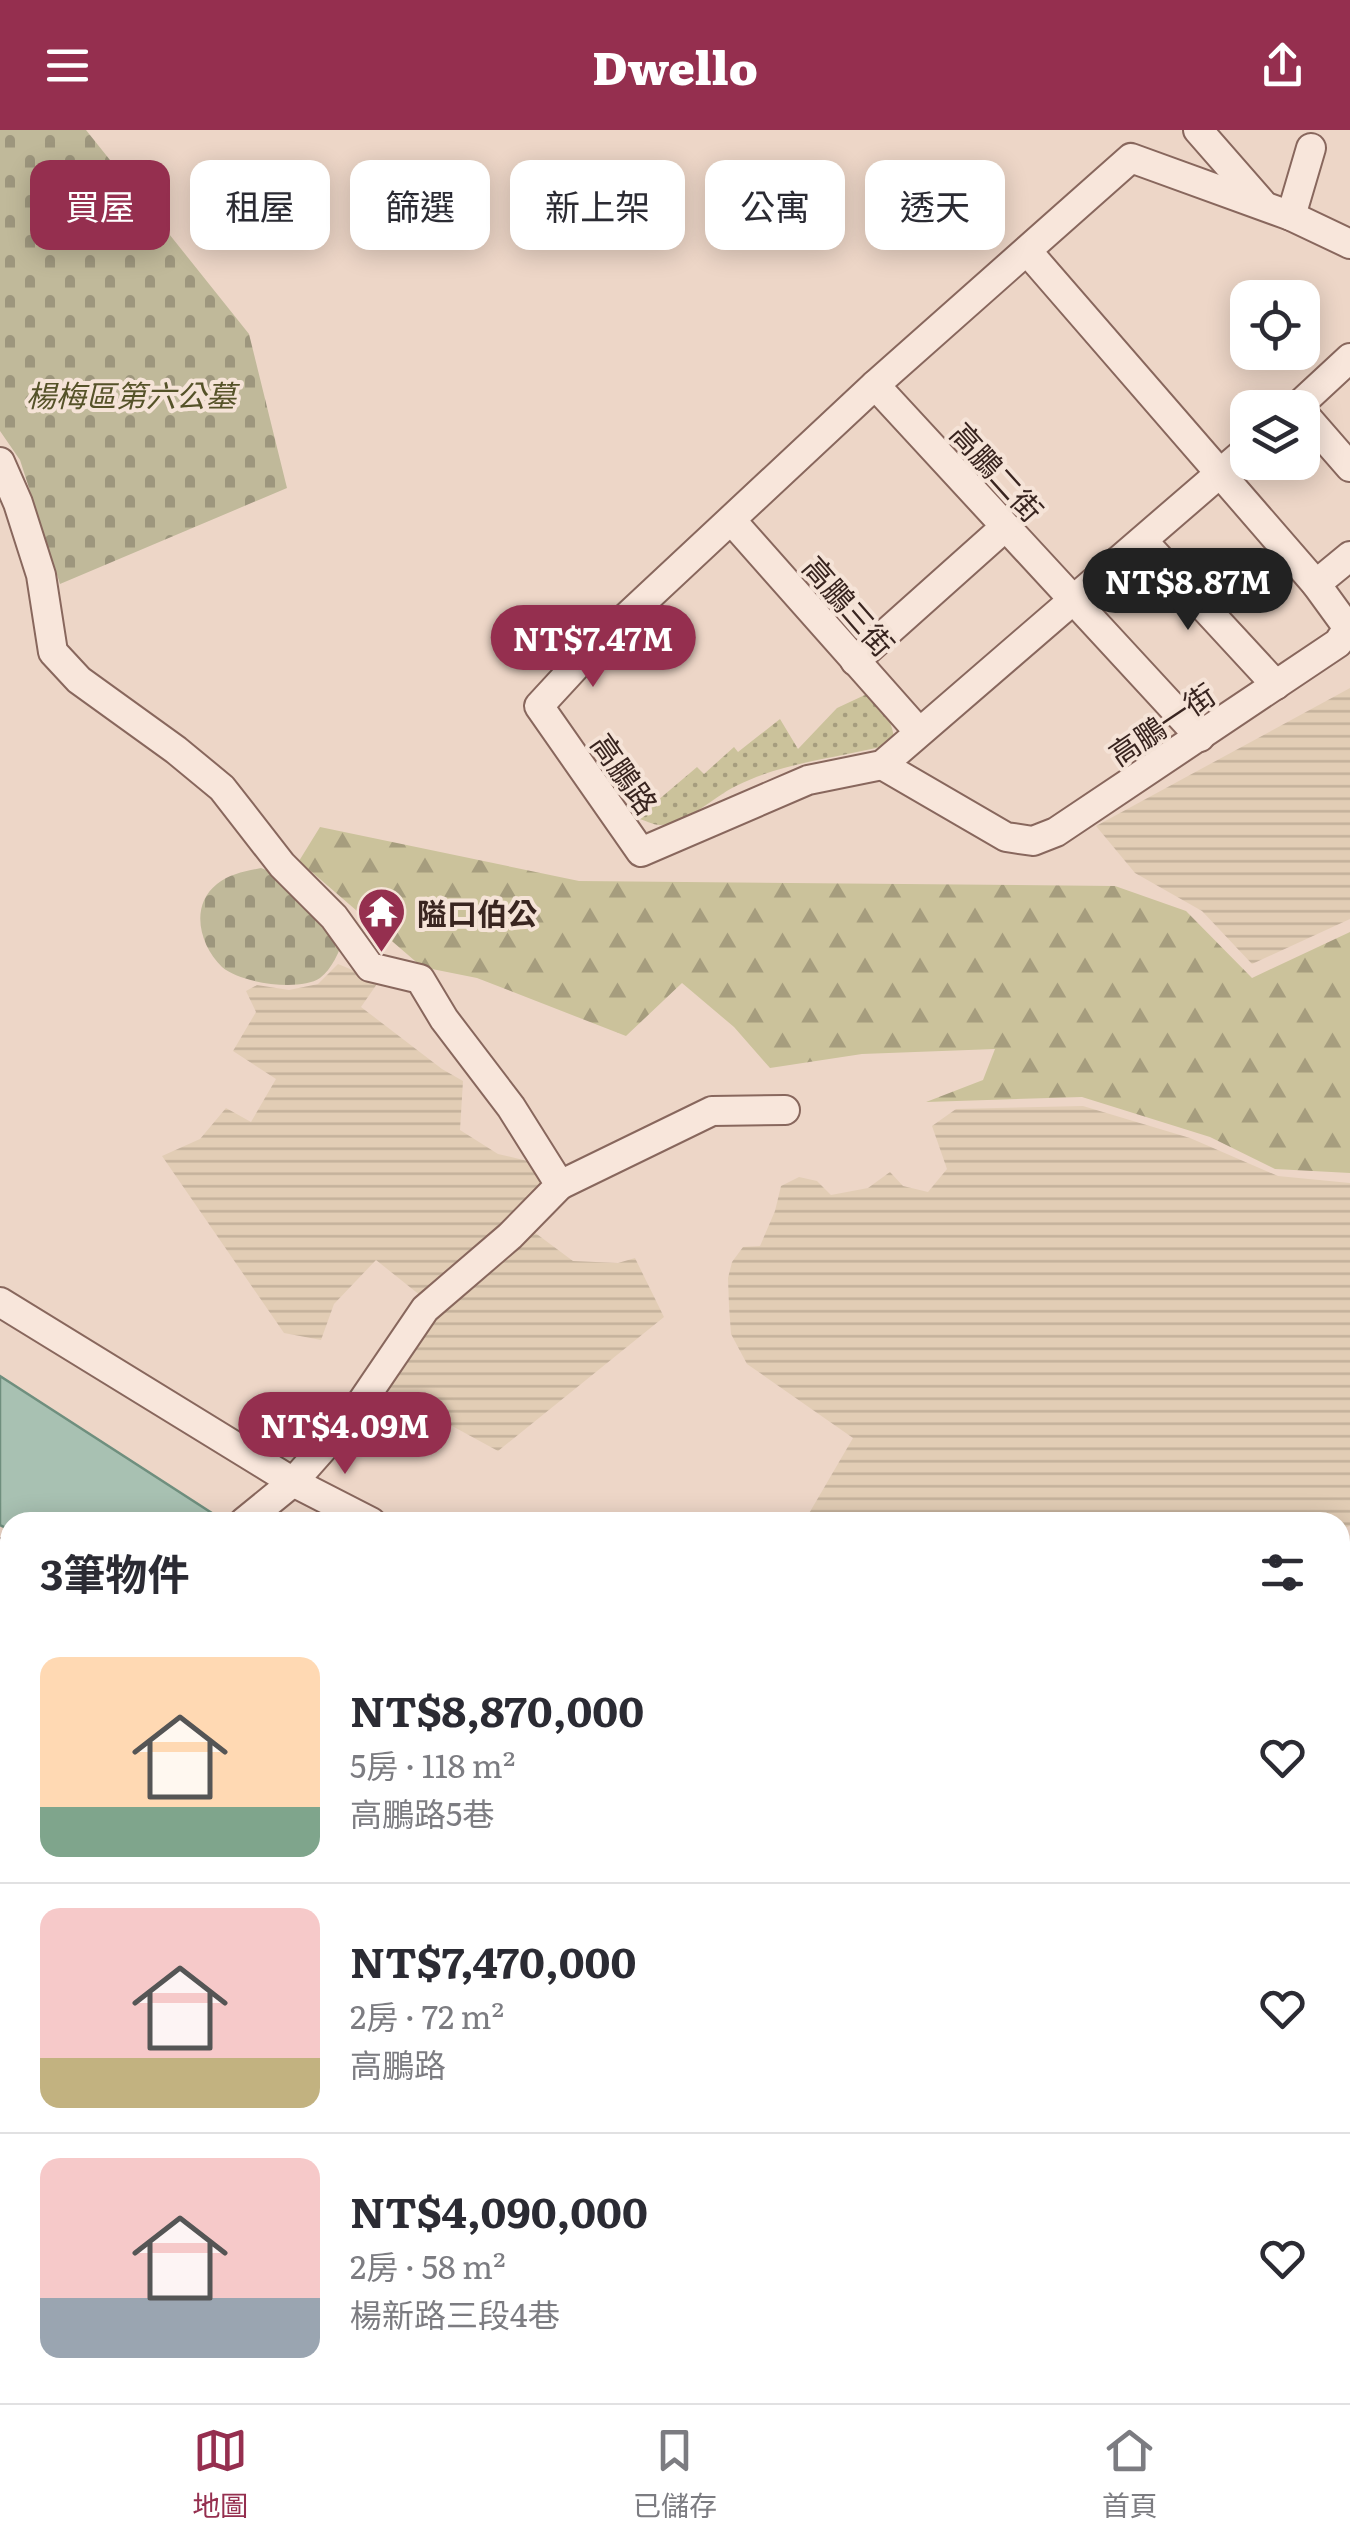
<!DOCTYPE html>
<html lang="zh-TW">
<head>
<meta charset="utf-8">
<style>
  body { margin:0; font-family:Literata,"Noto Sans TC",serif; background:#f2f2f3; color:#2b2b33; height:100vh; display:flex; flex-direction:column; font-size:38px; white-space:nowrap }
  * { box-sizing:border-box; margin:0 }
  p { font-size:32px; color:#7c7c81 }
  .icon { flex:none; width:55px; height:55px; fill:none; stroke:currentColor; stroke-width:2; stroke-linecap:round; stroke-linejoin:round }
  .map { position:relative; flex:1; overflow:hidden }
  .details { position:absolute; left:0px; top:1382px; width:1350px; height:892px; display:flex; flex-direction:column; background:#fff; border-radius:30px 30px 0 0; box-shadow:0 5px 25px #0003 }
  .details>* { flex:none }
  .top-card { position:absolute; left:30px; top:30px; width:1290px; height:90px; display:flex; gap:20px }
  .controls { position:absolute; left:1230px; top:150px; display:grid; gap:20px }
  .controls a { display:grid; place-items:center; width:90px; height:90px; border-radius:20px; background:#fff; box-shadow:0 5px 25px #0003; font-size:50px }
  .price { position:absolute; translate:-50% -85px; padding:0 22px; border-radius:35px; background:#952f4f; color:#fff; font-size:32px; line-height:65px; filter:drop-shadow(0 2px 5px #0008) }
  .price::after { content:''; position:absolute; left:50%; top:60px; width:30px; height:22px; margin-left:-15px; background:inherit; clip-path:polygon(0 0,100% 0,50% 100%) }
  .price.current { background:#222; color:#fff }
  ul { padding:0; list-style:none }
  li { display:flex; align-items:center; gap:30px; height:250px; padding:0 40px }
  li+li { border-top:2px solid #e1e1e2 }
  li span { display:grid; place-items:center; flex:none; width:280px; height:200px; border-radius:20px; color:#555 }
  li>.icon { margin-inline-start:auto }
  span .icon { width:120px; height:120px; fill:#fffc; stroke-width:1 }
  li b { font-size:42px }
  h2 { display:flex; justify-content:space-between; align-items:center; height:120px; padding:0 40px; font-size:42px }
  .tag { padding:0 35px; border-radius:20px; background:#fff; box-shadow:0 5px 25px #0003; font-size:35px; line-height:90px }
  .tag.current { background:#952f4f; color:#fff }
  header { display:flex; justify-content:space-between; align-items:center; height:130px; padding:0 40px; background:#952f4f; color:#fff; font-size:45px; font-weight:800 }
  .tabs { display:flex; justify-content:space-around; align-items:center; height:140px; border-top:2px solid #e1e1e2; background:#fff; font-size:28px; color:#7c7c81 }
  .tabs a { display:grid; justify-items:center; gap:5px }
  .tabs .current { color:#952f4f }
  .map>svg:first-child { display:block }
  .farmland { fill:url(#farmland-rules) }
  .grass { fill:url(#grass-dots) }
  .forest { fill:url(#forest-firs) }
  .cemetery { fill:url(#cemetery-stones) }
  .water { fill:#a8c1b2; stroke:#6f8f7e; stroke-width:2.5 }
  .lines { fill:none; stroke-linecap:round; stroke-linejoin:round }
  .stream { stroke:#6f8f7e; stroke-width:6 }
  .minor-casing { stroke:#88675d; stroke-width:32 }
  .minor { stroke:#f8e6db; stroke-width:28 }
  .labels { text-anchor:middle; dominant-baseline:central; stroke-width:8; stroke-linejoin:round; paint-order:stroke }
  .park-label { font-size:30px; font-style:italic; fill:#555228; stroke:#f5e3d7 }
  .street-label { font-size:30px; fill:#392520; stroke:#f5e3d7 }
  .poi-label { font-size:30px; font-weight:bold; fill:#392520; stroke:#f5e3d7; text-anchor:start }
</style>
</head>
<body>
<header><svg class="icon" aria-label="menu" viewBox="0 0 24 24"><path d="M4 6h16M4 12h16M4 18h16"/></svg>Dwello<svg class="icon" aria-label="share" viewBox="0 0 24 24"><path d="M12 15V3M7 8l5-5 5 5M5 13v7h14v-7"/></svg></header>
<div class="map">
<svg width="1350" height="2273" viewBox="0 0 1350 2273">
  <defs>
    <pattern id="farmland-rules" width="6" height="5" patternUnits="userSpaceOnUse" patternTransform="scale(2.5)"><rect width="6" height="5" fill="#e2cdb5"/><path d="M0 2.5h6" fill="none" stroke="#c3b09b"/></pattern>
    <pattern id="grass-dots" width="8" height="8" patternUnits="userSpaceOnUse" patternTransform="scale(2.5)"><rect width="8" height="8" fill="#cbc29b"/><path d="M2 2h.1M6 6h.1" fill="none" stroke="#a69d7e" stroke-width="1.8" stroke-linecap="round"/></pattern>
    <pattern id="forest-firs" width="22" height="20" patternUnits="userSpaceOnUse" patternTransform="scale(2.5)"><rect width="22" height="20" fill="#cbc29b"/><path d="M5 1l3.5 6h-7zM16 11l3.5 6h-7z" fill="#a69d7e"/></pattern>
    <pattern id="cemetery-stones" width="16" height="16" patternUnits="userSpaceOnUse" patternTransform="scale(2.5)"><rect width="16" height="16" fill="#c0b99a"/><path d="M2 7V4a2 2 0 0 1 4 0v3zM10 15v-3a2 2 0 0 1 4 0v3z" fill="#9d967d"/></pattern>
  </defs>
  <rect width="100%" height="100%" fill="#edd6c7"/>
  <g class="farmland">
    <polygon points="1350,558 1350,789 1252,834 1202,781 1135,743 1096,696"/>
    <polygon points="338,834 379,851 361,877 442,939 463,951 460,1000 498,1024 536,1033 551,1053 421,1166 376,1130 334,1174 321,1210 284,1203 162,1026 200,1009 226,978 251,992 276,949 233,921 256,882 246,861 257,855 289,860 318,854"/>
    <polygon points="1083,976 1190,1008 1278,1046 1350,1053 1350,1396 1340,1399 1340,1392 804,1392 853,1308 747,1234 731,1204 729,1176 728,1148 732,1132 743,1117 760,1116 775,1081 781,1056 799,1047 817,1051 831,1065 868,1058 890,1042 903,1056 928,1062 947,1039 932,996 956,979"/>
    <polygon points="534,1102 573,1131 618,1133 635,1128 664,1187 498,1321 386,1260 439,1180"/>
    <polygon points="1340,1632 1350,1636 1350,1900 1340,1895"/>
    <polygon points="1340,1912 1350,1917 1350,2273 1222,2273 1221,2265 1340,2265"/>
  </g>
  <path class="grass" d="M 867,564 C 885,579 892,590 895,613 C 842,628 785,631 736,656 C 713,667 686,695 660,695 C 653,695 644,690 637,688 L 697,637 L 704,644 L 734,617 L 738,622 L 780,589 L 798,619 L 837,578 Z"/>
  <polygon class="forest" points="320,697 579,751 1115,756 1186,781 1252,848 1350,802 1350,1043 1275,1039 1210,1007 1082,967 926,972 983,950 995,919 862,924 770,938 734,897 682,853 626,906 477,848 422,837 299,731"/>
  <g class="cemetery">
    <polygon points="0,0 86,0 249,204 287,358 60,454 20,330 0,301"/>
    <path d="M 261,738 L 287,748 L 344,808 C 339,822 332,839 320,848 C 299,862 240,853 222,837 C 200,816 189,776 217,754 C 229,744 246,741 261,738 Z"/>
  </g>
  <g class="water">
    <polygon points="0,1246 218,1387 223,1392 10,1392 10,1400 0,1395"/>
    <polygon points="1340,1486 1350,1490 1350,1604 1340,1601"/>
  </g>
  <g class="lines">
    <polyline class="stream" points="0,1882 10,1882"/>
    <defs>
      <g id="minor">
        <polyline points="1198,0 1261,72"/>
        <polyline points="1291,86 1311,18"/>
        <polyline points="875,255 1200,607"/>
        <polyline points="1296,278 1350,228"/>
        <polyline points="1302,282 1350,337"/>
        <polyline points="1248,319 882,635 808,650 641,722 539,576 587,524 875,255 1131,28 1291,86 1350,114"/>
        <polyline points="0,332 18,373 41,445 53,522 79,550 176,620 222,658 282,735 334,787 370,837 420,849 444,889 511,977 560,1055 510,1106 425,1179 355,1282 293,1352 244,1392"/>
        <polyline points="732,391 919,602"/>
        <polyline points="1143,411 1276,555"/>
        <polyline points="1316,454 1350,426"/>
        <polyline points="855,531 1005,397"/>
        <polyline points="882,635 1006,707 1033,711 1056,702 1338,513 1348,498 1316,454 1028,122"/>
        <polyline points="560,1055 712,981 785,980"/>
        <polyline points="0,1172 293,1352 371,1392"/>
        <polyline points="0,1423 10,1428"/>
        <polyline points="1340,1480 1350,1484"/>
        <polyline points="1340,1614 1350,1617"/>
        <polyline points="0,2252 10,2241"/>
        <polyline points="615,2265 624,2273"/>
        <polyline points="139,2273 146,2265"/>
        <polyline points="527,2273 533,2265"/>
        <polyline points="1004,2273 1009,2265"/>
      </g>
    </defs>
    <use href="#minor" class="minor-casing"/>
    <use href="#minor" class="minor"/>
  </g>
  <defs>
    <symbol id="temple-pin" viewBox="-11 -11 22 30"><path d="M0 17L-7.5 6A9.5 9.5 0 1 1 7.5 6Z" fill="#952f4f" stroke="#f5e3d7"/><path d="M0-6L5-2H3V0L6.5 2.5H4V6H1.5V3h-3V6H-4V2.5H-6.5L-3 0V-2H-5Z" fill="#fff"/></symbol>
  </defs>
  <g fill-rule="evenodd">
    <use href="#temple-pin" x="354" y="754" width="55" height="75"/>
  </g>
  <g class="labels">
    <g class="park-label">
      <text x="131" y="264">楊梅區第六公墓</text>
    </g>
    <g class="street-label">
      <text transform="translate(998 341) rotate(48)">高鵬二街</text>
      <text transform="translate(850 475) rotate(49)">高鵬三街</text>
      <text transform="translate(1161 593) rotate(-34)">高鵬一街</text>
      <text transform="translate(626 643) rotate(55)">高鵬路</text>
    </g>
    <g class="poi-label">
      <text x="417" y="782">隘口伯公</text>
    </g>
  </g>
</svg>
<div class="controls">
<a><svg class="icon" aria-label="locate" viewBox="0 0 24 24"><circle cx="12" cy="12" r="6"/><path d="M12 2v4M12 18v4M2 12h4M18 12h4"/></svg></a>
<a><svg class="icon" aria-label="layers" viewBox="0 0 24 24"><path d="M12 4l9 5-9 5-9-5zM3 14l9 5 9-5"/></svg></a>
</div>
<b class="price current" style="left:1188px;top:503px">NT$8.87M</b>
<b class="price" style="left:593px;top:560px">NT$7.47M</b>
<b class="price" style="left:345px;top:1347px">NT$4.09M</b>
<div class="top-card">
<a class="tag current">買屋</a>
<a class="tag">租屋</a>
<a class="tag">篩選</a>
<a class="tag">新上架</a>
<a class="tag">公寓</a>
<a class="tag">透天</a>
</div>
<section class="details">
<h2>3筆物件<svg class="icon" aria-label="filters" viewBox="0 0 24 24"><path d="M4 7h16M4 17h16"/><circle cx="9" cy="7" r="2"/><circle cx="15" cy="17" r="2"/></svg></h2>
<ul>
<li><span style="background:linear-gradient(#ffd9b3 75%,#7fa58c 0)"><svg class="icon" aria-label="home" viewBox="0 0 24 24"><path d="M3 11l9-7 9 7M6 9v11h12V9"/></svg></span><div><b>NT$8,870,000</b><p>5房 · 118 m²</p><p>高鵬路5巷</p></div><svg class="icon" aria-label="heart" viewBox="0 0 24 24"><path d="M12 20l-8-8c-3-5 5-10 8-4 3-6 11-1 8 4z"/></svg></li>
<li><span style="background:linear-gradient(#f6c9c9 75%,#c2b280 0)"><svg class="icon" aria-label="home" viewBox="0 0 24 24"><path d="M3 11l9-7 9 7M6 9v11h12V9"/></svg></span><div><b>NT$7,470,000</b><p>2房 · 72 m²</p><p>高鵬路</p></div><svg class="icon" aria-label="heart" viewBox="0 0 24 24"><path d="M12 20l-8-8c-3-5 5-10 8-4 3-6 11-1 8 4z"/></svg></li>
<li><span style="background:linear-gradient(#f6c9c9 70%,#9aa5b1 0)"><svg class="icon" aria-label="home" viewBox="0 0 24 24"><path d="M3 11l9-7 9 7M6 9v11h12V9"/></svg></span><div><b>NT$4,090,000</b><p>2房 · 58 m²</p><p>楊新路三段4巷</p></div><svg class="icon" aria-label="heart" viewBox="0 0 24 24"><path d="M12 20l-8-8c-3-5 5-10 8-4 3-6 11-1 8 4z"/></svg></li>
</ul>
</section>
</div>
<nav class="tabs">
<a class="current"><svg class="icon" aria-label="map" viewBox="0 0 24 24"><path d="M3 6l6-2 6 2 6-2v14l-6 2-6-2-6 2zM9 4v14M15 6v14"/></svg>地圖</a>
<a><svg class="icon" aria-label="saved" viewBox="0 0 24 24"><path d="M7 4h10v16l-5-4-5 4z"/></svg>已儲存</a>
<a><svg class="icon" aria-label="home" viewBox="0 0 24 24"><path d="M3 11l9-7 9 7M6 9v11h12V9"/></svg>首頁</a>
</nav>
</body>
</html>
